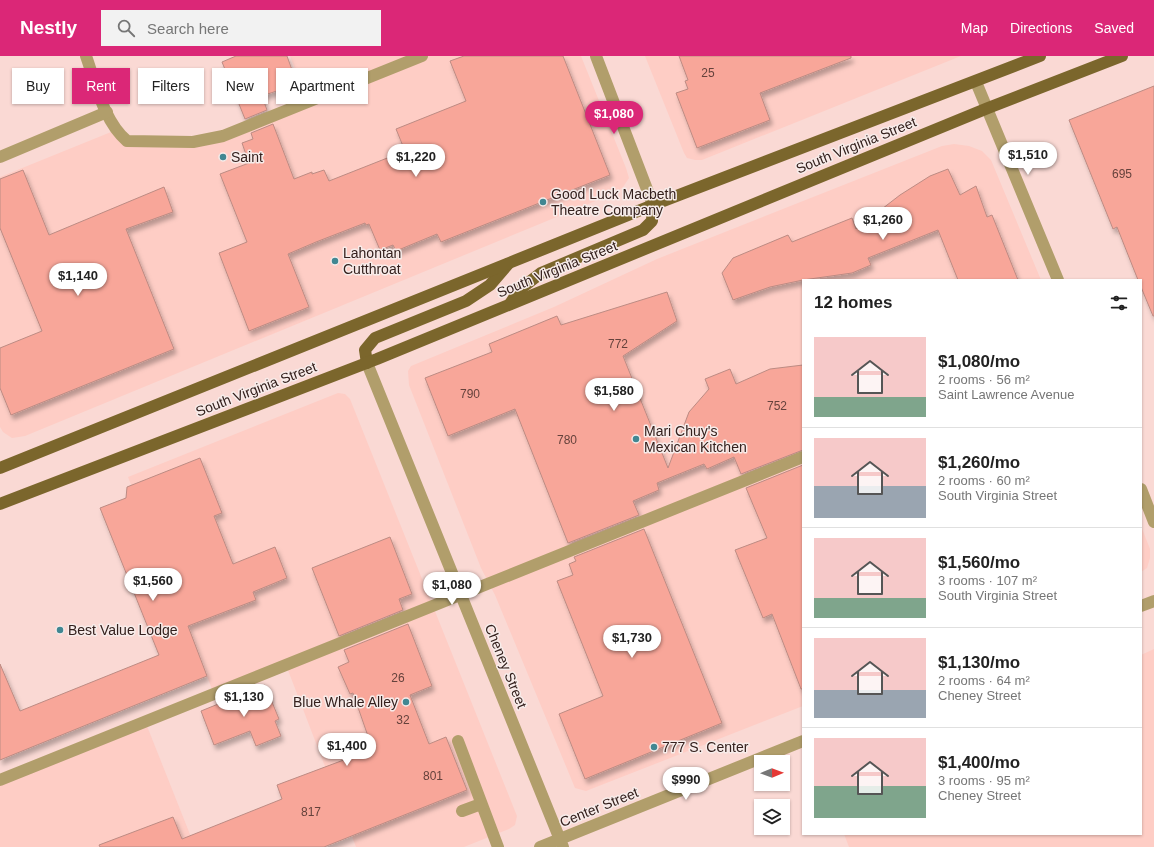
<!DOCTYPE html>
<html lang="en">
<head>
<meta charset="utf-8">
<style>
  body { margin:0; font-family:Helvetica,sans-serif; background:#f2f2f2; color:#222; height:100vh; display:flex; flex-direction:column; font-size:15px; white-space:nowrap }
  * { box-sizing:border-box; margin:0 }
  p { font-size:13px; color:#767676 }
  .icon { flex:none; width:22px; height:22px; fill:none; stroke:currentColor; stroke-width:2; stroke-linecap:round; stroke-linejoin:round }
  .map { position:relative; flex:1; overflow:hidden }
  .drawer { position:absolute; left:802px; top:223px; width:340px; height:556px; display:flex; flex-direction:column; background:#fff; border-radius:0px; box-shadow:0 1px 3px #0004 }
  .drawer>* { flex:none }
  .guide { position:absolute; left:12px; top:12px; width:380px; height:36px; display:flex; gap:8px }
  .needle { width:26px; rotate:89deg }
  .controls { position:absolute; left:754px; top:699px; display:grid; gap:8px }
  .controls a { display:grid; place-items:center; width:36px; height:36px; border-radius:0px; background:#fff; box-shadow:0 1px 3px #0004; font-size:20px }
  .price { position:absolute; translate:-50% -34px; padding:0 9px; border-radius:14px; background:#fff; color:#222; font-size:13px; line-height:26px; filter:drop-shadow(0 1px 2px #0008) }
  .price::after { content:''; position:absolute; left:50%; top:24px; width:12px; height:9px; margin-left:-6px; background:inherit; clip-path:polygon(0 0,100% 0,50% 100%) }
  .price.selected { background:#db2777; color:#fff }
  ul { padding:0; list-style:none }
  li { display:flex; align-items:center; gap:12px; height:100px; padding:0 12px }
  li+li { border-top:1px solid #e0e0e0 }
  li span { display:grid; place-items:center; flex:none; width:112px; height:80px; border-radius:0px; color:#555 }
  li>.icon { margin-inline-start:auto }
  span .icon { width:48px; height:48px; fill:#fffc; stroke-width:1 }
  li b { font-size:17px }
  h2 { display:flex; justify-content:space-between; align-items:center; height:48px; padding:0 12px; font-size:17px }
  .pill { padding:0 14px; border-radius:0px; background:#fff; box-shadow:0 1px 3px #0004; font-size:14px; line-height:36px }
  .pill.selected { background:#db2777; color:#fff }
  header { display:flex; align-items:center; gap:24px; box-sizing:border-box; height:56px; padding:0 20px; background:#db2777; color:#fff }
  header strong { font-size:19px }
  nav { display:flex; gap:22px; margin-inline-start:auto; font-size:14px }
  .search { width:280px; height:36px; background:#f2f2f2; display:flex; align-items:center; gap:10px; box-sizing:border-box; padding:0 14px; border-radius:0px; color:#767676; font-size:15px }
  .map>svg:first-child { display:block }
  .built { fill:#fecdc5 }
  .building { fill:#f8a699; stroke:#bc8b83; filter:url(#shadow) }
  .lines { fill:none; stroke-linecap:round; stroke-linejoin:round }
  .minor { stroke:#b19e6b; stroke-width:12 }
  .major { stroke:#7b662c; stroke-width:12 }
  .poi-dot { fill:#418792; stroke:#f7ecea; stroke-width:1.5 }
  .labels { text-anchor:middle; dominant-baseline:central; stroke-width:3; stroke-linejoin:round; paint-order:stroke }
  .number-label { font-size:12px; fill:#65423c }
  .street-label { font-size:14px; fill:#34201d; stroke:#f7ecea }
  .poi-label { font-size:14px; fill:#34201d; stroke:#f7ecea; text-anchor:start }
</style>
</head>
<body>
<header>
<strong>Nestly</strong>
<div class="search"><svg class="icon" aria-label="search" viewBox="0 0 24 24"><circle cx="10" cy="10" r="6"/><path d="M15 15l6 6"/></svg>Search here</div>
<nav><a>Map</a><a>Directions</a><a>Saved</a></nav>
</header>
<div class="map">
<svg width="1154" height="791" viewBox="0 0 1154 791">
  <defs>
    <filter id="shadow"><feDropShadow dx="2.5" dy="4.5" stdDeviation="2" flood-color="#0004"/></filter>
  </defs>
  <rect width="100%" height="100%" fill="#fad9d4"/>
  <g class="built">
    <polygon points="290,0 581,0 626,112 629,122 623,131 615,137 25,380 12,382 3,376 0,371 0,121 116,74 120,79 193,86 308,46"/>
    <polygon points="645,0 961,0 702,104 695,104 687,102 684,97"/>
    <polygon points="954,88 969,90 982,95 991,104 1041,224 803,224 803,650 586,735 575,732 495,539 481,512 409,329 408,315 411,310 554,251 657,203 942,90"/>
    <polygon points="338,337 345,338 350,343 517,760 515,769 509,773 464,791 356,791 286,609 214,638 128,421"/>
    <polygon points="1141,470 1150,493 1150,502 1147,512 1141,516"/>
    <polygon points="1154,593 1154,791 849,791 844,778 1141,778 1141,599"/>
    <polygon points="145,665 195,791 0,791 0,724"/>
  </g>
  <g class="building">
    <polygon points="236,0 287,0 297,28 262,40 267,54 245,63 222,6"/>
    <polygon points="464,0 563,0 610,119 441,186 437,178 396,195 393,189 380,194 369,168 366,169 365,167 316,186 288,198 309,251 249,275 219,197 247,186 220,118 249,107 242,87 253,83 251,77 273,68 294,123 312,116 312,118 324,114 329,125 405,95 396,73 466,45 450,5"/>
    <polygon points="679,0 851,0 851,2 760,37 770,64 697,92 676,37 688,33 685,25 688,24"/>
    <polygon points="1154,30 1154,260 1153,260 1141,231 1141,224 1138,224 1117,171 1113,173 1069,64"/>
    <polygon points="948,113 960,139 976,130 987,161 992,159 1018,224 958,224 938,174 868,202 871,209 852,217 803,224 770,231 733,244 722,217 733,202 788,179 792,186 852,162 856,173 900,139 930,120"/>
    <polygon points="23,114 49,179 164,131 173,156 126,173 174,293 11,359 0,332 0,292 42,275 0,172 0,123"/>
    <polygon points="667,236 677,265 623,300 668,412 689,356 709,333 705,323 730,313 736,328 770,313 803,309 803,394 741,418 734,401 707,413 704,408 657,427 659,434 633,445 639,459 568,487 515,353 448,380 425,322 492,296 489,288 557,260 561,269"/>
    <polygon points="200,402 222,457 214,460 233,508 275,491 287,522 253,536 256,544 188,570 207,620 0,704 0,608 20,655 159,599 100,452 126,442 127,431"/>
    <polygon points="803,409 803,633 801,633 772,558 763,562 735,494 767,482 746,432"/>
    <polygon points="644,473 722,667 585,723 559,658 603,640 557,525 573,519 569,508 576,505 574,501"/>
    <polygon points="390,481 412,538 399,543 403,554 339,580 312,512"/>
    <polygon points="408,568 432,630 410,639 429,688 446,681 467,734 324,791 100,791 99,789 173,761 182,783 282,743 277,729 349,702 346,695 370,686 353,637 350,638 338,611 349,606 344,594"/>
    <polygon points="265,629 279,663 275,665 281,680 256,690 250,675 214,689 201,655"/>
  </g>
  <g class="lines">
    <g class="minor">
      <path d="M 86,0 C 96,28 104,66 127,85 L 193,86 L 223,80 L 422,0"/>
      <polyline points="596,0 653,149"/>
      <polyline points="976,26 1058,224"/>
      <polyline points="0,101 107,56"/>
      <polyline points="367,307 563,791"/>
      <polyline points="1141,433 1154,466"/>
      <polyline points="1141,550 1154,545"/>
      <polyline points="458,685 498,791"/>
      <polyline points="0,724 803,401"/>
      <polyline points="462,755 481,748"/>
      <polyline points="540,791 803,685"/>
    </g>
    <g class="major">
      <polyline points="510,248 519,234 541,217 643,174 652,165 653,149"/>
      <polyline points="367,307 365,294 375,282 466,245 490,229 508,208"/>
      <polyline points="0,412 653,149 1040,0"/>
      <polyline points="0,448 377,303 988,52 1122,0"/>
    </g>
  </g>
  <g class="poi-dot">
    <circle cx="223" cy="101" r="4"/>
    <circle cx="543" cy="146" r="4"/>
    <circle cx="335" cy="205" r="4"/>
    <circle cx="636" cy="383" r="4"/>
    <circle cx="60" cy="574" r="4"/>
    <circle cx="406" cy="646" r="4"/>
    <circle cx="654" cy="691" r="4"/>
  </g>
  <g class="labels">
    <g class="number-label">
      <text x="708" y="17">25</text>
      <text x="1122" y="118">695</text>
      <text x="618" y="288">772</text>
      <text x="470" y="338">790</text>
      <text x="777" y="350">752</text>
      <text x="567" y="384">780</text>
      <text x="398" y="622">26</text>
      <text x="403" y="664">32</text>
      <text x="433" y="720">801</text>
      <text x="311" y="756">817</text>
    </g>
    <g class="street-label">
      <text transform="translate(856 89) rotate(-22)">South Virginia Street</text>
      <text transform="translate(557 213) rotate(-22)">South Virginia Street</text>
      <text transform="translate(256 333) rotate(-21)">South Virginia Street</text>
      <text transform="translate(506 610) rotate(68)">Cheney Street</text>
      <text transform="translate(599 751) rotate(-22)">Center Street</text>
    </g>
    <g class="poi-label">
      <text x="231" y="101">Saint</text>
      <text x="551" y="138">Good Luck Macbeth<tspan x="551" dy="16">Theatre Company</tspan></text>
      <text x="343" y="197">Lahontan<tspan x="343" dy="16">Cutthroat</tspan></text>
      <text x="644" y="375">Mari Chuy's<tspan x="644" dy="16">Mexican Kitchen</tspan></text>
      <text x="68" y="574">Best Value Lodge</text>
      <text x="398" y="646" text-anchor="end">Blue Whale Alley</text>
      <text x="662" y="691">777 S. Center</text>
    </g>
  </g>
</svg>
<div class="controls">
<a><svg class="needle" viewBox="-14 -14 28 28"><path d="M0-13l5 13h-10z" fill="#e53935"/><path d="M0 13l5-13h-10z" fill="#767676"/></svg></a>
<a><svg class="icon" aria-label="layers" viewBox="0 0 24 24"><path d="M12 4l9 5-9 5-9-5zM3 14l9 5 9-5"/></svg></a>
</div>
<b class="price selected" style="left:614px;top:79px">$1,080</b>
<b class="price" style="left:1028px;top:120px">$1,510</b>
<b class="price" style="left:416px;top:122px">$1,220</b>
<b class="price" style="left:883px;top:185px">$1,260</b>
<b class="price" style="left:78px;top:241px">$1,140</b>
<b class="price" style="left:614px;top:356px">$1,580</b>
<b class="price" style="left:153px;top:546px">$1,560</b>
<b class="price" style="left:452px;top:550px">$1,080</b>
<b class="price" style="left:632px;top:603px">$1,730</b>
<b class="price" style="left:244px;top:662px">$1,130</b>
<b class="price" style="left:347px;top:711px">$1,400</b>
<b class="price" style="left:686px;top:745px">$990</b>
<div class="guide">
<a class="pill">Buy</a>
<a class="pill selected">Rent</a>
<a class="pill">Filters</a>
<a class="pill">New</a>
<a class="pill">Apartment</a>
</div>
<section class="drawer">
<h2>12 homes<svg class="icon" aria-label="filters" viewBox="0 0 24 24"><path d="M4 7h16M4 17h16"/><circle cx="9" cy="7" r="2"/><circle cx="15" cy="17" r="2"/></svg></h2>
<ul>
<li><span style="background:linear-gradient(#f6c9c9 75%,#7fa58c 0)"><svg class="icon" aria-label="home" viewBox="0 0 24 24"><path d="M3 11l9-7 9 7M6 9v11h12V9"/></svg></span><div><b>$1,080/mo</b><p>2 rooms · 56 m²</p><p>Saint Lawrence Avenue</p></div></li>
<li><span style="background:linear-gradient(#f6c9c9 60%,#9aa5b1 0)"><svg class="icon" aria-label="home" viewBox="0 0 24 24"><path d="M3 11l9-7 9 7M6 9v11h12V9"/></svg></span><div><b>$1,260/mo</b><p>2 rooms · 60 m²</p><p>South Virginia Street</p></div></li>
<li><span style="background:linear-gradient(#f6c9c9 75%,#7fa58c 0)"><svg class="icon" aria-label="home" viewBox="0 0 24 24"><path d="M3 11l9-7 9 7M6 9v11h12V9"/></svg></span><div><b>$1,560/mo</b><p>3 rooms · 107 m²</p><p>South Virginia Street</p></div></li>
<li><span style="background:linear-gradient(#f6c9c9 65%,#9aa5b1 0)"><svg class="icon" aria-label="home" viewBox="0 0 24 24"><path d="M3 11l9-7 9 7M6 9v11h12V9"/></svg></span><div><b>$1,130/mo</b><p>2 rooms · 64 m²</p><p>Cheney Street</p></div></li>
<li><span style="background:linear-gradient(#f6c9c9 60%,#7fa58c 0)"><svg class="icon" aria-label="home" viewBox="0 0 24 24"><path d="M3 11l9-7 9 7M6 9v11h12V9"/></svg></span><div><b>$1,400/mo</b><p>3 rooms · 95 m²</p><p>Cheney Street</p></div></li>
</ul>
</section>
</div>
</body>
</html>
